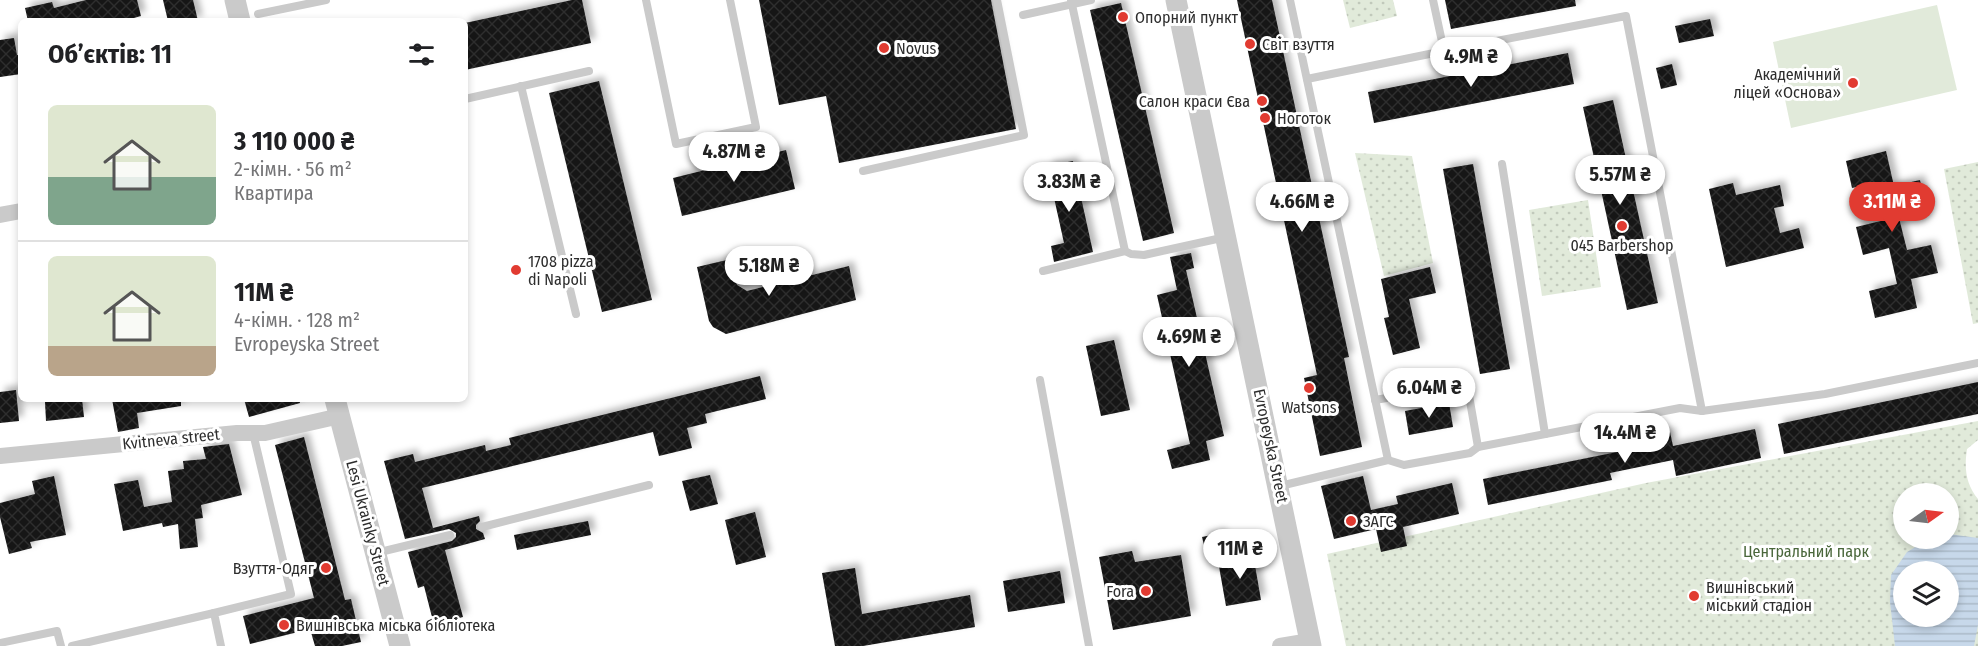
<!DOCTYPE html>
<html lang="uk">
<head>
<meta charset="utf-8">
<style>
  body { margin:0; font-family:"Fira Sans Condensed",sans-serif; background:#f6f6f6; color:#202124; height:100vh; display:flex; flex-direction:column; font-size:22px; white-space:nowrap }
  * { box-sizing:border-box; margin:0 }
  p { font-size:20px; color:#757577 }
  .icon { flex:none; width:33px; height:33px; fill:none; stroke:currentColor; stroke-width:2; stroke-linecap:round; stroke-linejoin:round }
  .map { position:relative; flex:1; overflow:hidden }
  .side { position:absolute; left:18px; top:18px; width:450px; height:384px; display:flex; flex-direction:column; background:#fff; border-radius:9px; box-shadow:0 3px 9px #0003 }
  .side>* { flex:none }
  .needle { width:39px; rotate:76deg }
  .tools { position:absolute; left:1893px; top:483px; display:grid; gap:12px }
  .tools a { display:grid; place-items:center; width:66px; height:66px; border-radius:50%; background:#fff; box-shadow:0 3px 9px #0003; font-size:30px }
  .price { position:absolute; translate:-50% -51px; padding:0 14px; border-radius:21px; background:#fff; color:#222; font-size:20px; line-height:39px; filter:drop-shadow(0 2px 3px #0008) }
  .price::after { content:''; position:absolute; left:50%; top:36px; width:18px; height:14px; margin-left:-9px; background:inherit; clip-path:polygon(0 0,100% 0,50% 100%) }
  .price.selected { background:#e13b31; color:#fff }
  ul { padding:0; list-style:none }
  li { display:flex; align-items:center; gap:18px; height:150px; padding:0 30px }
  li+li { border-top:2px solid #e0e0e0 }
  li span { display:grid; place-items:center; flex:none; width:168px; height:120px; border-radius:9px; color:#555 }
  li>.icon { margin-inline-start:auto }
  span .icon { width:72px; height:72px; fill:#fffc; stroke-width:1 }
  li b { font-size:26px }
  h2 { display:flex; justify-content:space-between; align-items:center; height:72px; padding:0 30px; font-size:26px }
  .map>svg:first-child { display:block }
  .green { fill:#e1eada }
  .park { fill:url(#park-dots); fill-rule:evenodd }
  .water { fill:url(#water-rules); fill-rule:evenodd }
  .building { fill:url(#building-cross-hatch); filter:url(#shadow) }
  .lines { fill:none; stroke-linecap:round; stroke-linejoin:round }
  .service { stroke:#cacaca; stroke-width:8 }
  .minor { stroke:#cacaca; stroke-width:16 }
  .tertiary { stroke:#cacaca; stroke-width:21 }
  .poi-dot { fill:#e13b31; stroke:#fff; stroke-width:2 }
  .labels { text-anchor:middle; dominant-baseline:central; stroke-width:6; stroke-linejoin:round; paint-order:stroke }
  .poi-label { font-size:16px; fill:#2d2d2d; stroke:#fff; text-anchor:start }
  .street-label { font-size:16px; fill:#2d2d2d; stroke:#fff }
  .park-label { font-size:16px; fill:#4a673b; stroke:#fff }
</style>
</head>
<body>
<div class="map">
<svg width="1978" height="646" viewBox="0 0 1978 646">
  <defs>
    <pattern id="park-dots" width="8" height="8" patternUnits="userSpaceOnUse" patternTransform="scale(1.5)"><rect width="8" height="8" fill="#e1eada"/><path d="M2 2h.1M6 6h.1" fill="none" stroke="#c1c9bb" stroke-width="1.8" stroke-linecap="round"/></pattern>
    <pattern id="water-rules" width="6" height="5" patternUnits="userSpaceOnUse" patternTransform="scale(1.5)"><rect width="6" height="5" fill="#c7d8ea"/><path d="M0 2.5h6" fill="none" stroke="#abbac9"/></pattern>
    <pattern id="building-cross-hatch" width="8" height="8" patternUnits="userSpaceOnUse" patternTransform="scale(1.5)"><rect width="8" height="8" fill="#141414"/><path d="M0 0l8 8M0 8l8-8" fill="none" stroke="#2e2e2e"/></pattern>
    <filter id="shadow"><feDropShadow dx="5" dy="-5" stdDeviation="3" flood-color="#0004"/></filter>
  </defs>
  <rect width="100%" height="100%" fill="#fff"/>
  <polygon class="green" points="1937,5 1957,90 1791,128 1773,42"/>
  <g class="park">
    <polygon points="1343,0 1393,0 1397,16 1350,28"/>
    <polygon points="1355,153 1412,156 1433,263 1384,276"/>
    <polygon points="1978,162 1978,323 1973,324 1944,169"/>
    <polygon points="1588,200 1601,287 1542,296 1529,210"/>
    <path d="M 1978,421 L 1978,440 L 1967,449 C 1964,469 1966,484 1978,499 L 1978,646 L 1346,646 L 1327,554 L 1646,483 ZM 1904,494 L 1948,494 L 1948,538 L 1904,538 ZM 1904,572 L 1948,572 L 1948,616 L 1904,616 Z"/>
  </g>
  <path class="water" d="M 1949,534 L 1978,538 L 1978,625 L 1974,646 L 1895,646 L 1890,602 L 1891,575 L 1907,552 L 1929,539 L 1948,538 ZM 1904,572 L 1948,572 L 1948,616 L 1904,616 Z"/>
  <g class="building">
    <polygon points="86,0 137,0 141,16 123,21 28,21 25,8 52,2 54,8"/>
    <polygon points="163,0 193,0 198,21 168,21"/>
    <polygon points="572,0 582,0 591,43 465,70 465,23"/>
    <polygon points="759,0 991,0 1016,129 839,163 826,96 779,105"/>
    <polygon points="1237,0 1272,0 1349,357 1344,358 1362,447 1320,456 1304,378 1317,375"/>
    <polygon points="1445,0 1575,0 1576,6 1451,29"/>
    <polygon points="1121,3 1174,233 1143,241 1090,10"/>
    <polygon points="1710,19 1714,36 1679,43 1675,26"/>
    <polygon points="14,38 17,55 21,55 21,74 0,77 0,40"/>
    <polygon points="1568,53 1574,84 1374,123 1368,92"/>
    <polygon points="1672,64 1677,85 1661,89 1656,68"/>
    <polygon points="599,81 652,300 602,312 549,93"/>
    <polygon points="1613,100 1658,303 1627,310 1583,107"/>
    <polygon points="786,150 795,189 682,216 673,178"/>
    <polygon points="1886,151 1894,186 1920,180 1926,207 1898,214 1907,250 1931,245 1938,273 1911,279 1917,308 1875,318 1869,291 1897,284 1889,248 1863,255 1856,227 1885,220 1876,183 1852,188 1846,161"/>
    <polygon points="1073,161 1093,252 1054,262 1051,246 1064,243 1047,166"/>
    <polygon points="1473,164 1510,369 1480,374 1443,169"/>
    <polygon points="1733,183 1736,195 1780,185 1784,206 1774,208 1780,233 1799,228 1804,248 1726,267 1709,189"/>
    <polygon points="1191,253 1194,268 1186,270 1224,436 1206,441 1210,460 1172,469 1167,450 1190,444 1157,295 1177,290 1170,257"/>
    <polygon points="731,259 737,285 747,291 849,266 856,300 726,334 713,327 709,321 697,267"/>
    <polygon points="1430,267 1436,293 1409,299 1420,348 1393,355 1384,318 1389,317 1381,279"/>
    <polygon points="1114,340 1130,410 1101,416 1086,346"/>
    <polygon points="760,376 766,399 705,414 707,423 687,428 692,448 659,456 653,432 422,488 433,528 479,516 480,521 476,525 476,529 483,533 485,539 445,550 463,617 434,625 424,586 418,588 408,552 452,541 456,537 456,533 449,529 405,539 384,461 413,454 415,462 485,445 486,451 511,445 509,438"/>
    <polygon points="1978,382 1978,414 1784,454 1778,424"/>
    <polygon points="16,390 19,421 0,423 0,392"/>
    <polygon points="82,399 84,417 46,421 45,402"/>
    <polygon points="112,399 181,399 181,406 137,413 139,428 118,432"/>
    <polygon points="244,399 299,399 300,403 249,417"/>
    <polygon points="1449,403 1453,427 1409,435 1405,411"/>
    <polygon points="1755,429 1761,458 1676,476 1673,460 1610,473 1612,480 1488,505 1483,479 1617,452 1615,443 1670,432 1673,446"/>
    <polygon points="304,437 345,600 351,599 361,642 342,646 315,646 310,629 250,644 243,616 314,598 275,445"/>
    <polygon points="229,444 242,495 201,505 203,518 195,519 198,547 180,549 178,524 163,527 162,523 123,531 114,484 138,480 144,507 172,502 168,471 184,469 183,461 206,459 203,447"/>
    <polygon points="710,475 718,504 690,511 682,481"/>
    <polygon points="54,476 66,535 30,542 32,548 9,554 0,517 0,503 35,494 32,481"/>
    <polygon points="1363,476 1371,510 1398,504 1396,496 1452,483 1459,514 1403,527 1407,546 1381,552 1376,529 1334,539 1321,486"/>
    <polygon points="755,512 766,557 736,565 725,520"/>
    <polygon points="588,521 591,535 517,550 514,535"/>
    <polygon points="1221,533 1224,546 1205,549 1202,537"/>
    <polygon points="1132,551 1135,562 1181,555 1191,616 1113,630 1099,557"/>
    <polygon points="1253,554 1261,600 1226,606 1218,561"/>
    <polygon points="855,568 862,614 970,595 975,627 863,646 835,646 822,573"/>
    <polygon points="1060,571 1065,603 1008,612 1003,581"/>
  </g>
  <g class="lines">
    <g class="service">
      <polyline points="646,0 676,144 756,127 730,0"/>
      <polyline points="1071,0 1125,251 1131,254 1144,255 1226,237"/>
      <polyline points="1290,0 1388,460"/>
      <polyline points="258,14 326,0"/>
      <polyline points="1023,15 1091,0"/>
      <polyline points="1444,51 1626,16 1702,411"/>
      <polyline points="1307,79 1444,51 1433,0"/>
      <polyline points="521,86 576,314"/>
      <polyline points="465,99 589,71"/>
      <polyline points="1502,164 1545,434"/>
      <polyline points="863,171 1024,135 997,0"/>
      <polyline points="1043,271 1125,251"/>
      <polyline points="1040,380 1089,646"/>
      <polyline points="1375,400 1467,384 1478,447"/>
      <polyline points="1280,486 1388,460 1404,465 1470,453 1478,447 1680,408 1702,411 1825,394 1978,363"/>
      <polyline points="482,527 649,485"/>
      <polyline points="376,553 450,535"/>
      <polyline points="0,643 57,631 61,646"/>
      <polyline points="72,646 214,613"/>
      <polyline points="221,646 214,613 291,594 253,433"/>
    </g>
    <g class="minor">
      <polyline points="0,215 21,211"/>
      <polyline points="0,456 237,433 265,433 340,416"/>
      <polyline points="1280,646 1310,641"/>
    </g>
    <g class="tertiary">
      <polyline points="235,0 240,21"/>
      <polyline points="1176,0 1311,646"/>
      <polyline points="335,399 400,646"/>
    </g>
  </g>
  <g class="poi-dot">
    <circle cx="1123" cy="17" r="6"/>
    <circle cx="1250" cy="44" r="6"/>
    <circle cx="884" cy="48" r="6"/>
    <circle cx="1853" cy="83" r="6"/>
    <circle cx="1262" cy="101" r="6"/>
    <circle cx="1265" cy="118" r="6"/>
    <circle cx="1622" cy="226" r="6"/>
    <circle cx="516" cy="270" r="6"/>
    <circle cx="1309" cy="388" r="6"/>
    <circle cx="1351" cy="521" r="6"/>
    <circle cx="326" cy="568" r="6"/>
    <circle cx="1146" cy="591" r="6"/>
    <circle cx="1694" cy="596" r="6"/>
    <circle cx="284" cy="625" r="6"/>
  </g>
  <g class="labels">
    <g class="poi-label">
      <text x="1135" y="17">Опорний пункт</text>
      <text x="1262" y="44">Світ взуття</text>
      <text x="896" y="48">Novus</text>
      <text x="1841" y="74" text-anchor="end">Академічний<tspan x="1841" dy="18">ліцей «Основа»</tspan></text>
      <text x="1250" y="101" text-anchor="end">Салон краси Єва</text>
      <text x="1277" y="118">Ноготок</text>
      <text x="1622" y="245" text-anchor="middle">045 Barbershop</text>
      <text x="528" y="261">1708 pizza<tspan x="528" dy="18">di Napoli</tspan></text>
      <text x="1309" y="407" text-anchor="middle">Watsons</text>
      <text x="1363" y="521">ЗАГС</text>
      <text x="314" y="568" text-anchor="end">Взуття-Одяг</text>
      <text x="1706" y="587">Вишнівський<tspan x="1706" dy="18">міський стадіон</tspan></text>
      <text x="1134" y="591" text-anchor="end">Fora</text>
      <text x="296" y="625">Вишнівська міська бібліотека</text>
    </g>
    <g class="street-label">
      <text transform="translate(171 439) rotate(-6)">Kvitneva street</text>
      <text transform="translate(1271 446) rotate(78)">Evropeyska Street</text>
      <text transform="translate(368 523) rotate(75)">Lesi Ukrainky Street</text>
    </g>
    <g class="park-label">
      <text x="1806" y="551">Центральний парк</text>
    </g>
  </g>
</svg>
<div class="tools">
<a><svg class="needle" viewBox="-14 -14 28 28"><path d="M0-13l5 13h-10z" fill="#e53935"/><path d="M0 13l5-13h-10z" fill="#757577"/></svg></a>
<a><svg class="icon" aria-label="layers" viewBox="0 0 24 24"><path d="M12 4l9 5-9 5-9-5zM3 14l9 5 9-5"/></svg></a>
</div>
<b class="price" style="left:1471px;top:88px">4.9M ₴</b>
<b class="price" style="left:734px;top:183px">4.87M ₴</b>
<b class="price" style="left:1620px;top:206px">5.57M ₴</b>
<b class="price" style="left:1069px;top:213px">3.83M ₴</b>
<b class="price" style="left:1302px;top:233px">4.66M ₴</b>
<b class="price selected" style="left:1892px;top:233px">3.11M ₴</b>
<b class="price" style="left:769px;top:297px">5.18M ₴</b>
<b class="price" style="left:1189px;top:368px">4.69M ₴</b>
<b class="price" style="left:1429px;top:419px">6.04M ₴</b>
<b class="price" style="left:1625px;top:464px">14.4M ₴</b>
<b class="price" style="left:1240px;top:580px">11M ₴</b>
<section class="side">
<h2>Об’єктів: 11<svg class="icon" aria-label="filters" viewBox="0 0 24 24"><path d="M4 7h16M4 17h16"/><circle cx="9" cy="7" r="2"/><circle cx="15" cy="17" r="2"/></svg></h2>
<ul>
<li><span style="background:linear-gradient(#dfe7d0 60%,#7fa58c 0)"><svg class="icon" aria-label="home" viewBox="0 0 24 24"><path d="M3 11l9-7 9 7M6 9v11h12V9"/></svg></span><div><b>3 110 000 ₴</b><p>2-кімн. · 56 m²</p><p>Квартира</p></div></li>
<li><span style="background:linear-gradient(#dfe7d0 75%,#b9a48a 0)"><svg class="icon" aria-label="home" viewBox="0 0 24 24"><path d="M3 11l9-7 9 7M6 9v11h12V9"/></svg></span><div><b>11M ₴</b><p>4-кімн. · 128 m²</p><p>Evropeyska Street</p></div></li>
</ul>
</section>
</div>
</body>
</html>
